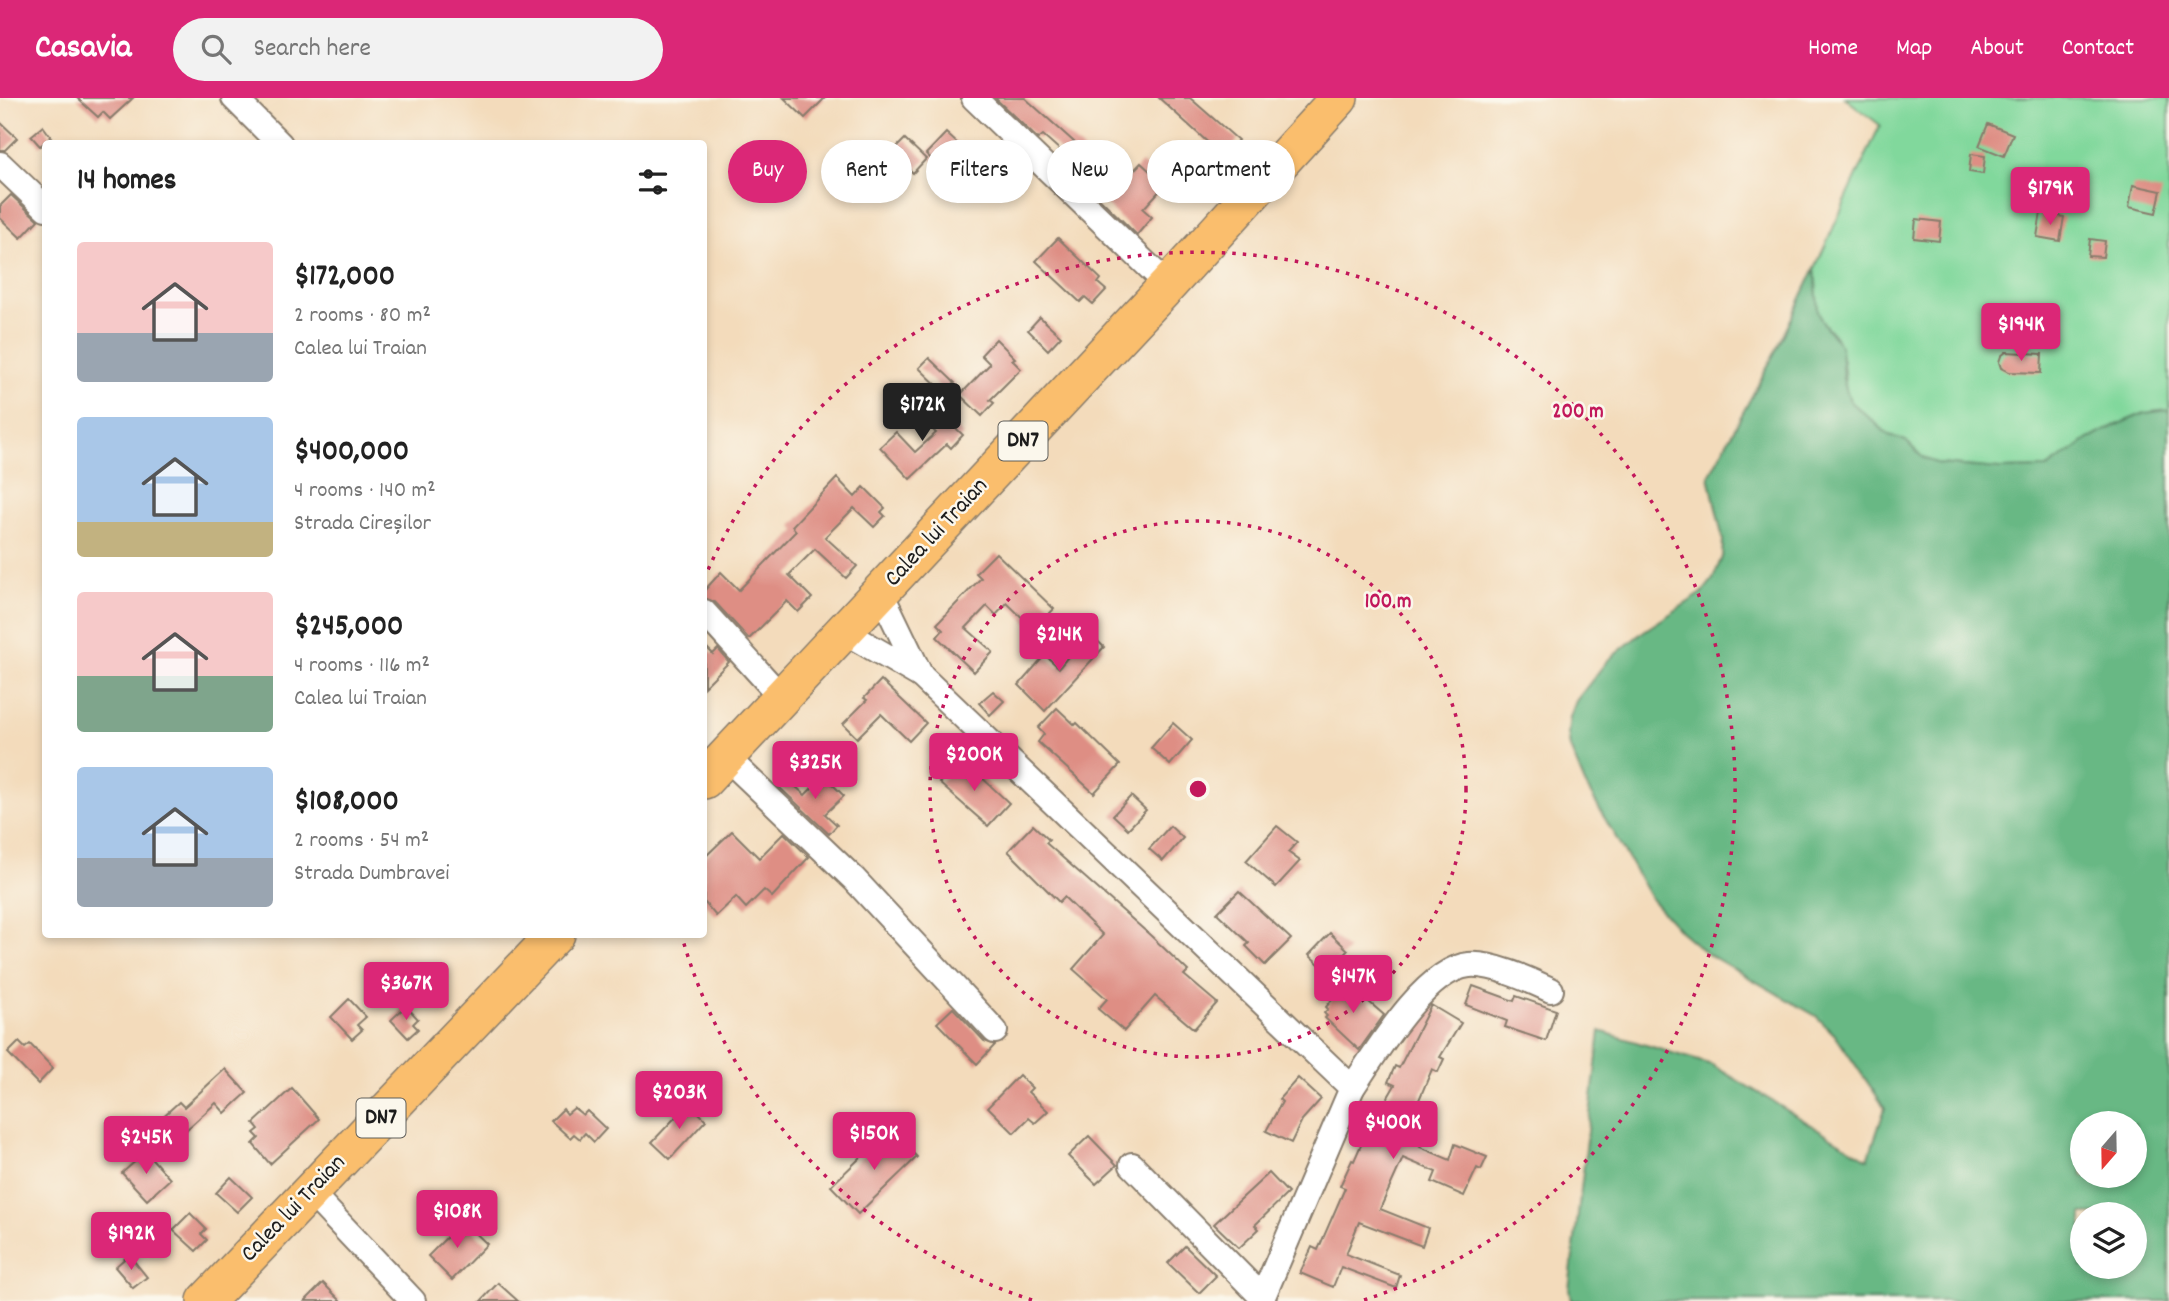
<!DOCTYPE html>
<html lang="en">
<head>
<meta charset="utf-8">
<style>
  body { margin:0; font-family:Dekko,sans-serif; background:#f2f2f2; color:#222; height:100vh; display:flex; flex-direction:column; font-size:26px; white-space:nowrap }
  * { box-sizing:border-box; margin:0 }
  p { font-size:23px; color:#767676 }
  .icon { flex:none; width:38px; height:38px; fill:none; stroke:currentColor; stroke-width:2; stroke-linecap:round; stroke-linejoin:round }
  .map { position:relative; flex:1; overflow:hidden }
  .details { position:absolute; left:42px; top:42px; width:665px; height:798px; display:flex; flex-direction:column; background:#fff; border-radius:7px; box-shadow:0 4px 10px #0003 }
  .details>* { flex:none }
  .hud { position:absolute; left:728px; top:42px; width:665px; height:63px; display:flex; gap:14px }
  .needle { width:46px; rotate:200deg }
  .buttons { position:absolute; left:2070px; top:1013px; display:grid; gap:14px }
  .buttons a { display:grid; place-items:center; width:77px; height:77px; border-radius:50%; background:#fff; box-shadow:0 4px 10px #0003; font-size:35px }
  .price { position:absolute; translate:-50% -60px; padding:0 16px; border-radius:7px; background:#db2777; color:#fff; font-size:23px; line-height:46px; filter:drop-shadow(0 2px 4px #0008) }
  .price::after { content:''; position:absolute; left:50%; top:42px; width:21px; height:16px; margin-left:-10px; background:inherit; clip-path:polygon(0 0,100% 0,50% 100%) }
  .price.current { background:#222; color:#fff }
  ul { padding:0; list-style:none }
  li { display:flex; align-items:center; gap:21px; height:175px; padding:0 35px }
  li span { display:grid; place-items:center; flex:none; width:196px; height:140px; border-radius:7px; color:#555 }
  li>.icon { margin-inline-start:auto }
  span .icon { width:84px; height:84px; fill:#fffc; stroke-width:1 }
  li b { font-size:30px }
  h2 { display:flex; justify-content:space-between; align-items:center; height:84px; padding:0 35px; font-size:30px }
  .pill { padding:0 24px; border-radius:32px; background:#fff; box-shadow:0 4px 10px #0003; font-size:24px; line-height:63px }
  .pill.current { background:#db2777; color:#fff }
  header { display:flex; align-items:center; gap:42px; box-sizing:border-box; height:98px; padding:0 35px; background:#db2777; color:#fff }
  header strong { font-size:33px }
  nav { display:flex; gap:38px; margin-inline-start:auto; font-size:24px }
  .search { width:490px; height:63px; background:#f2f2f2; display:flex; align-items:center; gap:18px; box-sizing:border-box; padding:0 24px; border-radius:38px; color:#767676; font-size:26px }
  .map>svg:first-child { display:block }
  .green { fill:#81d89c; stroke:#4e7a5c; stroke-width:2 }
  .forest { fill:#68b884; stroke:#426a50; stroke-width:2; fill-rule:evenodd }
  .building { fill:#de8e84 }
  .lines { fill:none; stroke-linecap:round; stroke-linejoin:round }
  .minor-casing { stroke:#887c6c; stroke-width:28 }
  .highway-casing { stroke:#887c6c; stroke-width:40 }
  .minor { stroke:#fff; stroke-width:24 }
  .highway { stroke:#fabe6d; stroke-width:37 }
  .ring { fill:none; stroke:#c2185b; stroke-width:3.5; stroke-dasharray:3.5 7 }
  .labels { text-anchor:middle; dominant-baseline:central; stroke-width:5; stroke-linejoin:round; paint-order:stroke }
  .shield { fill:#fbf7ec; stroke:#5f5e5a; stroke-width:2 }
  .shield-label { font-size:23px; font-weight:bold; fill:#1c1c1c }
  .street-label { font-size:24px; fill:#1c1c1c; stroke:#fbf7ec }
  .centre { fill:#c2185b; stroke:#fbf7ec; stroke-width:3.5 }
  .ring-label { font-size:21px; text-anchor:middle; font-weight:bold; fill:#c2185b; stroke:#fbf7ec; stroke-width:5; stroke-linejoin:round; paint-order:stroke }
</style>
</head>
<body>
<header>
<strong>Casavia</strong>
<div class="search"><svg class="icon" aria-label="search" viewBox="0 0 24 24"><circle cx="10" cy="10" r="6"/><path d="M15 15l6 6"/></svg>Search here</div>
<nav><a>Home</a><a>Map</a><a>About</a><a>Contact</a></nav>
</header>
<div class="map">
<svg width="2169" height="1203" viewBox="0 0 2169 1203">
  <rect width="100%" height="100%" fill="#fbf7ec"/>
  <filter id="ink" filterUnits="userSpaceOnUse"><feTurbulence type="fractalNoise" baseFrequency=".0143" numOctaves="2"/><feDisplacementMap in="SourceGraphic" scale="14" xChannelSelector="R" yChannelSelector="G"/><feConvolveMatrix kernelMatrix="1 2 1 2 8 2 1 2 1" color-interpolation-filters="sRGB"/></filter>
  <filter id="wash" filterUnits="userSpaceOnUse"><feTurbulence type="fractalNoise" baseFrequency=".00686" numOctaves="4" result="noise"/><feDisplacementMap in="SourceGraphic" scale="28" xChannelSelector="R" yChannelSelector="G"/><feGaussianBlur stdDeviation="1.57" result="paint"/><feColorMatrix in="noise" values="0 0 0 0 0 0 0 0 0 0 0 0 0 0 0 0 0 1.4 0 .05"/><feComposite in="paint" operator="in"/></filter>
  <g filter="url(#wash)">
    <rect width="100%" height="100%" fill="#f3dbbb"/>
    <polygon class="green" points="1845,0 2169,0 2169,312 2145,315 2114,328 2089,341 2047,370 2000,371 1939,366 1923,360 1906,343 1889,337 1850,303 1846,294 1843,263 1836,239 1821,222 1818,213 1815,170 1880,27"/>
    <path class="forest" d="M 1815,170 L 1818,213 L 1821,222 L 1841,248 L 1843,281 L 1850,303 L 1889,337 L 1906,343 L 1923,360 L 1939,366 L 2000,371 L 2047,370 L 2089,341 L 2114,328 L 2145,315 L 2169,312 L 2169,1203 L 1571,1203 L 1569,1191 L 1600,933 L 1712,967 L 1868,1061 L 1885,1010 L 1835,937 L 1816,918 L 1706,855 L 1680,833 L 1652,802 L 1585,686 L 1570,650 L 1568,635 L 1570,619 L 1576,603 L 1607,563 L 1644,533 L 1702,495 L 1713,481 L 1722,459 L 1723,442 L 1709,378 L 1776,253 ZM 2082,1026 L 2135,1026 L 2135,1078 L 2082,1078 ZM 2082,1116 L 2135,1116 L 2135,1169 L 2082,1169 Z"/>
    <g id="blocks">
      <g class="building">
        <polygon points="77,0 133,0 110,21 103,14 98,19"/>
        <polygon points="784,0 825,0 805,20"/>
        <polygon points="995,0 1025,0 1121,86 1141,65 1165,87 1143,111 1152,119 1137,137 1083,84 1089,78 1043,37 1038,41"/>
        <polygon points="1159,0 1190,0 1238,42 1224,59"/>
        <polygon points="0,24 17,40 5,52 0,52"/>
        <polygon points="1988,26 2013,36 2004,58 1979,48"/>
        <polygon points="43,28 51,39 40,48 31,38"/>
        <polygon points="946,35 972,59 952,80 926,56"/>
        <polygon points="905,41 926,61 913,75 891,55"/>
        <polygon points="1179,54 1202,75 1190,87 1168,66"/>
        <polygon points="1971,56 1985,58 1983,76 1969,74"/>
        <polygon points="2133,87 2161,93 2156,115 2129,109"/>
        <polygon points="11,97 38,122 21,140 0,120 0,108"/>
        <polygon points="2041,114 2064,119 2060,143 2037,139"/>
        <polygon points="1916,121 1941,124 1939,143 1914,140"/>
        <polygon points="1058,140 1101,181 1098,185 1106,192 1093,206 1085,199 1080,204 1036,163"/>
        <polygon points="2090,141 2105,143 2103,159 2088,158"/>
        <polygon points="1040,219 1061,238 1048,252 1028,232"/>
        <polygon points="996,241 1015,260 1012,262 1021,271 990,302 994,305 982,318 960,297 990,266 981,257"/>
        <polygon points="2006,254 2042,256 2041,275 2009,274 2001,270 1999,264 2001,258"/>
        <polygon points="929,260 955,285 945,295 919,270"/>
        <polygon points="929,304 963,337 951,350 947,346 910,381 880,349 896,334 915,354 936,335 917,316"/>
        <polygon points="837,380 855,399 864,389 885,410 881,414 885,418 874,429 854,410 825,439 857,468 846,480 815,451 789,477 812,500 798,514 787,503 749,541 715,504 704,500 704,493 721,474 739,492 796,433 792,428"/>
        <polygon points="996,455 1054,511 1034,531 1007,505 996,517 987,508 966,530 993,554 974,574 937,539 943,532 937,526 981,480 976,475"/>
        <polygon points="1088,534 1104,549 1045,613 1019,587 1045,557 1059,570"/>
        <polygon points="704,547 713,556 718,551 729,564 704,589"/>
        <polygon points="881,582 926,625 909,643 881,616 857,640 843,626 867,602 864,600"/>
        <polygon points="993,593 1004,603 990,617 979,605"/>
        <polygon points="1057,610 1075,627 1077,625 1120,667 1094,695 1038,644 1044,636 1038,630"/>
        <polygon points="1173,625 1192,642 1170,667 1151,650"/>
        <polygon points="962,661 1009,705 988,728 939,685"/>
        <polygon points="824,678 844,698 825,716 837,727 829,736 777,687 785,679 805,697"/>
        <polygon points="1131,698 1146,712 1128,731 1113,717"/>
        <polygon points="1033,727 1049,742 1046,745 1150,837 1188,873 1184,877 1217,905 1194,931 1155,898 1124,933 1098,911 1107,901 1073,871 1103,837 1064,799 1059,804 1008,753"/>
        <polygon points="1170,728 1183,740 1163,763 1149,751"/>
        <polygon points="1277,728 1297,744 1288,754 1300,763 1276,789 1246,763"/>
        <polygon points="732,733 759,760 784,735 809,759 772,799 764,792 746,810 736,799 716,818 704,804 704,760"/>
        <polygon points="1239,793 1291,841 1265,867 1246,848 1249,845 1217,815"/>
        <polygon points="1330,835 1348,852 1328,874 1309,857"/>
        <polygon points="1345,883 1384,917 1359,952 1325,920 1327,918 1324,915 1328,911 1326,909 1332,902 1329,900"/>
        <polygon points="1473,888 1514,903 1516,898 1556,912 1546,943 1505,929 1507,923 1466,907"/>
        <polygon points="349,901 366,919 357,927 362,932 352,941 331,919"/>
        <polygon points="1431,907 1461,925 1440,959 1444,961 1438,974 1432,971 1416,1009 1434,1018 1420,1049 1450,1062 1455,1046 1487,1059 1481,1072 1477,1070 1464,1098 1432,1084 1436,1074 1403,1060 1380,1111 1428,1130 1422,1148 1359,1124 1346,1156 1400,1177 1396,1190 1341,1169 1333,1189 1300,1175 1312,1149 1318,1152 1345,1090 1340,1088 1352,1062 1354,1063 1371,1024 1373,1025 1395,987 1388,984 1395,968 1399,970"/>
        <polygon points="406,908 418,921 413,926 418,931 408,940 391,922"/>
        <polygon points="953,910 984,943 995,947 977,966 937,925"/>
        <polygon points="19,944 25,950 30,946 53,970 38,986 8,955"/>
        <polygon points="225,971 247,995 225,1015 216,1005 176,1041 159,1022 179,1004 184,1009"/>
        <polygon points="1019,977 1032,990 1028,994 1048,1013 1035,1025 1029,1020 1014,1035 988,1009"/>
        <polygon points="1298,980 1321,1001 1302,1022 1291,1045 1266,1033 1282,1004 1279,1001"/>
        <polygon points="292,990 319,1021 270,1066 253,1046 259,1040 254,1035 259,1031 254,1025"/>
        <polygon points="689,1005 706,1022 670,1061 652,1044"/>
        <polygon points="574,1010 583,1017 587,1013 606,1031 594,1044 585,1035 580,1041 574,1036 570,1040 551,1023 563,1011 567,1016"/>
        <polygon points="890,1031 917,1059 858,1116 831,1088"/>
        <polygon points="1089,1038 1117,1067 1096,1086 1068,1058"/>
        <polygon points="146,1054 170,1081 147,1102 122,1075"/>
        <polygon points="1269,1075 1288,1095 1255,1127 1259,1131 1239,1150 1214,1126"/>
        <polygon points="231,1079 252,1099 237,1114 216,1095"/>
        <polygon points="190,1115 206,1131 201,1136 207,1142 196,1153 173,1132"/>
        <polygon points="463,1123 487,1146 452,1182 428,1158"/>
        <polygon points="1185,1148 1216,1178 1199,1195 1168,1165"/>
        <polygon points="129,1157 147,1179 133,1190 115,1169"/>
        <polygon points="323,1185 341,1203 305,1203"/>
        <polygon points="498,1185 518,1203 481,1203"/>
      </g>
    </g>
  </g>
  <g filter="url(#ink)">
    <use href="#blocks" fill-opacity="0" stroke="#887c6c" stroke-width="2"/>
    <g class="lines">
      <defs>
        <g id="minor">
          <polyline points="234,0 280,46"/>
          <polyline points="974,0 1168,187"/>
          <polyline points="0,66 46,110"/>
          <polyline points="881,495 921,578"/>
          <polyline points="704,514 782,600"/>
          <polyline points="845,534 921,578 1352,990 1261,1203"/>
          <polyline points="726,659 854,781 995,933"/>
          <path d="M 1352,990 C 1375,956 1425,871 1469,867 C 1493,865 1529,882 1551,892"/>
          <polyline points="1132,1067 1262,1199"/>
          <polyline points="310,1094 413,1203"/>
        </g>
        <g id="highway">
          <polyline points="704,682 1168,187 1339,0"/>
          <polyline points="206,1203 556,836"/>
        </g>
      </defs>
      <use href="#minor" class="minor-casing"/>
      <use href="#highway" class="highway-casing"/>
      <use href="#minor" class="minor"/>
      <use href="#highway" class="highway"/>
    </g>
  </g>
  <g class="ring">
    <circle cx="1198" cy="691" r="268"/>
    <path d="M1032 1202A537 537 0 0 1 682 839M704 481A537 537 0 1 1 1364 1202"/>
  </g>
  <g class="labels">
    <g class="shield">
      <rect x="998.5" y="323.5" width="49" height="39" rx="5"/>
      <rect x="356.5" y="1000.5" width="49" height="39" rx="5"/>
    </g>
    <g class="shield-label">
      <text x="1023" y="343">DN7</text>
      <text x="381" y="1020">DN7</text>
    </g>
    <g class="street-label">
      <text transform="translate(937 435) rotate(-47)">Calea lui Traian</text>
      <text transform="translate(294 1111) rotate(-46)">Calea lui Traian</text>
    </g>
  </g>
  <circle cx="1198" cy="691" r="10" class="centre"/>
  <g class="ring-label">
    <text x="1578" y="319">200 m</text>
    <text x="1388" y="509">100 m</text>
  </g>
</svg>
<div class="buttons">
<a><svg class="needle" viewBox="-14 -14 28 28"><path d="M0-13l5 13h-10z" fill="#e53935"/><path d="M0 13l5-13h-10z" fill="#767676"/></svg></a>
<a><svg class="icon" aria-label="layers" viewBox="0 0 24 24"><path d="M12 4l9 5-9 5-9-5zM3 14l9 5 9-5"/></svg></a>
</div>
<b class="price" style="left:2050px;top:129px">$179K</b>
<b class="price" style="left:2021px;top:265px">$194K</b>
<b class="price current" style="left:922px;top:345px">$172K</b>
<b class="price" style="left:1059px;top:575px">$214K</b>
<b class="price" style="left:974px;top:695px">$200K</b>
<b class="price" style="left:815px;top:703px">$325K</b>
<b class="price" style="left:1353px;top:917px">$147K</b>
<b class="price" style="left:406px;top:924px">$367K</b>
<b class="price" style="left:679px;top:1033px">$203K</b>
<b class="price" style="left:1393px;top:1063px">$400K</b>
<b class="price" style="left:874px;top:1074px">$150K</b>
<b class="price" style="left:146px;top:1078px">$245K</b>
<b class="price" style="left:457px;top:1152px">$108K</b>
<b class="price" style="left:131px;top:1174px">$192K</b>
<div class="hud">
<a class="pill current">Buy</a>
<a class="pill">Rent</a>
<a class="pill">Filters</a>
<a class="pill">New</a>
<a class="pill">Apartment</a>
</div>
<section class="details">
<h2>14 homes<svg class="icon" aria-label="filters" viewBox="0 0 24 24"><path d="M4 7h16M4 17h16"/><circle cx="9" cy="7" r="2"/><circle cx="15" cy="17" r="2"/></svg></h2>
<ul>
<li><span style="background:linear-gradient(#f6c9c9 65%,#9aa5b1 0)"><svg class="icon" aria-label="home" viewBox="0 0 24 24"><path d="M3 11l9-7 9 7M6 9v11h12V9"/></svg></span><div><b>$172,000</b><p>2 rooms · 80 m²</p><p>Calea lui Traian</p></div></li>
<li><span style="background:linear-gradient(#a9c7e8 75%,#c2b280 0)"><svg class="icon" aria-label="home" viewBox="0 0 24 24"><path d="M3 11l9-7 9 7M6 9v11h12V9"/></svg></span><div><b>$400,000</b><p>4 rooms · 140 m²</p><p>Strada Cireșilor</p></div></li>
<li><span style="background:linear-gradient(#f6c9c9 60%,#7fa58c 0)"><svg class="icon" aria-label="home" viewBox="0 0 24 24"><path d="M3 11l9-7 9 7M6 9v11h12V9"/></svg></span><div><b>$245,000</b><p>4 rooms · 116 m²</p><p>Calea lui Traian</p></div></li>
<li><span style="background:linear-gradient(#a9c7e8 65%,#9aa5b1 0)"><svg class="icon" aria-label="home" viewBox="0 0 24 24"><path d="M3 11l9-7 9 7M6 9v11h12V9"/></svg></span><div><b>$108,000</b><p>2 rooms · 54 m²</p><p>Strada Dumbravei</p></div></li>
</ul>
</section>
</div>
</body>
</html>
